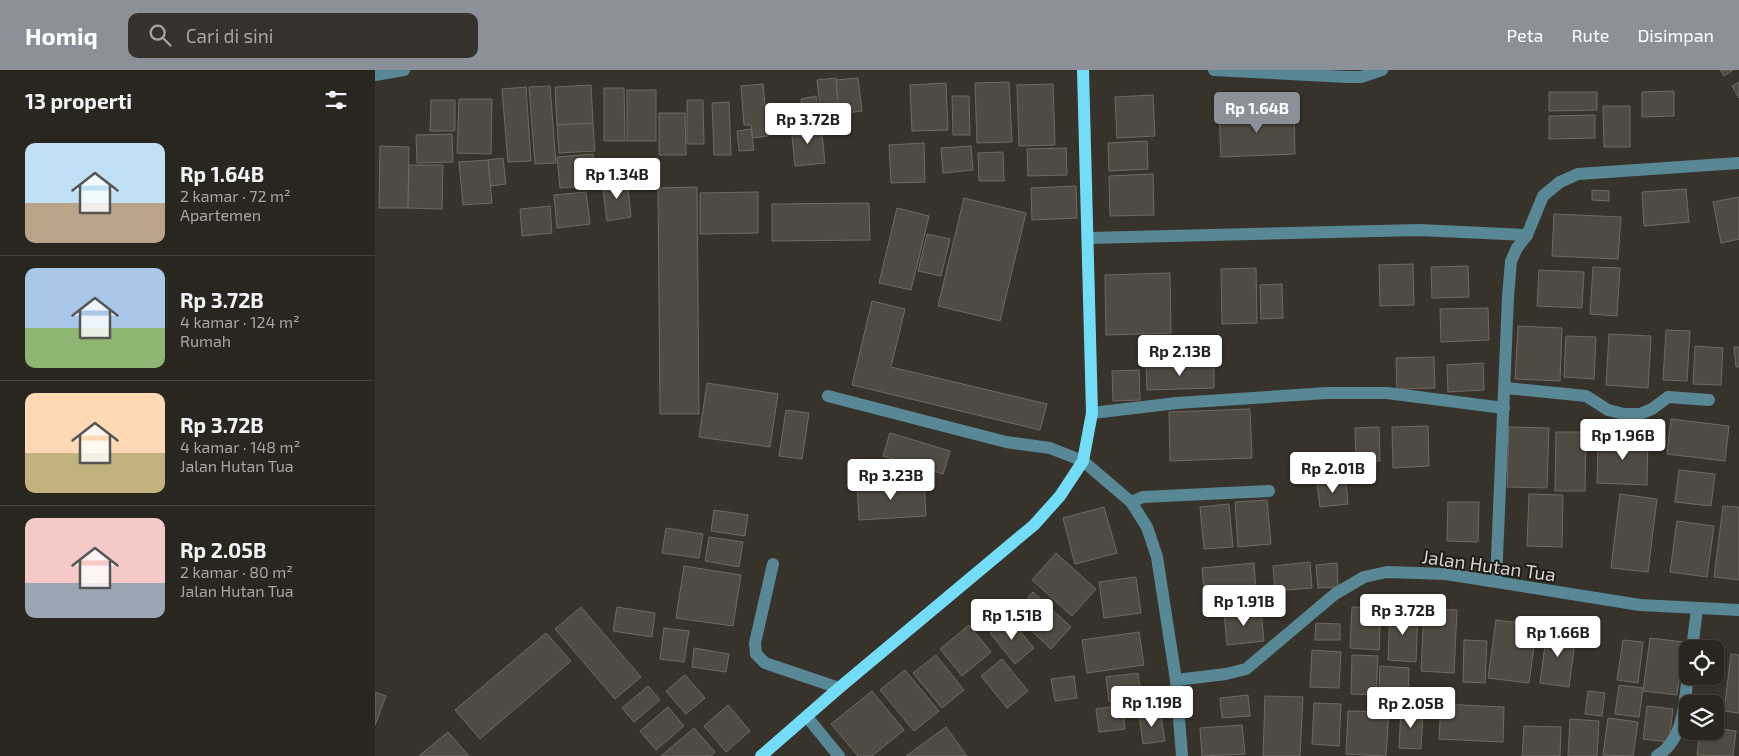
<!DOCTYPE html>
<html lang="id">
<head>
<meta charset="utf-8">
<style>
  body { margin:0; font-family:"Exo 2",sans-serif; background:#35322d; color:#f1f3f6; height:100vh; display:flex; flex-direction:column; font-size:19px; white-space:nowrap }
  * { box-sizing:border-box; margin:0 }
  p { font-size:16px; color:#a5a5a5 }
  .icon { flex:none; width:28px; height:28px; fill:none; stroke:currentColor; stroke-width:2; stroke-linecap:round; stroke-linejoin:round }
  .map { position:relative; flex:1; overflow:hidden }
  .side { display:flex; flex-direction:column; background:#292620; width:375px }
  .side>* { flex:none }
  .controls { position:absolute; left:1304px; top:570px; display:grid; gap:10px }
  .controls a { display:grid; place-items:center; width:45px; height:45px; border-radius:10px; background:#292620; box-shadow:0 1px 4px #0004,0 0 0 1px #45433e; font-size:25px }
  .price { position:absolute; translate:-50% -42px; padding:0 11px; border-radius:5px; background:#fff; color:#222; font-size:16px; line-height:32px; filter:drop-shadow(0 1px 2px #0008) }
  .price::after { content:''; position:absolute; left:50%; top:30px; width:15px; height:11px; margin-left:-8px; background:inherit; clip-path:polygon(0 0,100% 0,50% 100%) }
  .price.on { background:#8c9099; color:#fff }
  ul { padding:0; list-style:none }
  li { display:flex; align-items:center; gap:15px; height:125px; padding:0 25px }
  li+li { border-top:1px solid #45433e }
  li span { display:grid; place-items:center; flex:none; width:140px; height:100px; border-radius:10px; color:#555 }
  li>.icon { margin-inline-start:auto }
  span .icon { width:60px; height:60px; fill:#fffc; stroke-width:1 }
  li b { font-size:21px }
  h2 { display:flex; justify-content:space-between; align-items:center; height:60px; padding:0 25px; font-size:21px }
  header { display:flex; align-items:center; gap:30px; box-sizing:border-box; height:70px; padding:0 25px; background:#8c9099; color:#fff }
  header strong { font-size:24px }
  nav { display:flex; gap:28px; margin-inline-start:auto; font-size:18px }
  .search { width:350px; height:45px; background:#35322d; display:flex; align-items:center; gap:12px; box-sizing:border-box; padding:0 18px; border-radius:10px; color:#a5a5a5; font-size:19px }
  main { display:flex; flex:1; min-height:0 }
  .map>svg:first-child { display:block }
  .building { fill:#4f4b42; stroke:#6f6a61 }
  .lines { fill:none; stroke-linecap:round; stroke-linejoin:round }
  .minor { stroke:#588895; stroke-width:12 }
  .major { stroke:#73ddf7; stroke-width:12 }
  .labels { text-anchor:middle; dominant-baseline:central; stroke-width:4; stroke-linejoin:round; paint-order:stroke }
  .street-label { font-size:19px; fill:#d5d2cd; stroke:#1d1b17 }
</style>
</head>
<body>
<header>
<strong>Homiq</strong>
<div class="search"><svg class="icon" aria-label="search" viewBox="0 0 24 24"><circle cx="10" cy="10" r="6"/><path d="M15 15l6 6"/></svg>Cari di sini</div>
<nav><a>Peta</a><a>Rute</a><a>Disimpan</a></nav>
</header>
<main>
<section class="side">
<h2>13 properti<svg class="icon" aria-label="filters" viewBox="0 0 24 24"><path d="M4 7h16M4 17h16"/><circle cx="9" cy="7" r="2"/><circle cx="15" cy="17" r="2"/></svg></h2>
<ul>
<li><span style="background:linear-gradient(#bfe0f5 60%,#b9a48a 0)"><svg class="icon" aria-label="home" viewBox="0 0 24 24"><path d="M3 11l9-7 9 7M6 9v11h12V9"/></svg></span><div><b>Rp 1.64B</b><p>2 kamar · 72 m²</p><p>Apartemen</p></div></li>
<li><span style="background:linear-gradient(#a9c7e8 60%,#8fb573 0)"><svg class="icon" aria-label="home" viewBox="0 0 24 24"><path d="M3 11l9-7 9 7M6 9v11h12V9"/></svg></span><div><b>Rp 3.72B</b><p>4 kamar · 124 m²</p><p>Rumah</p></div></li>
<li><span style="background:linear-gradient(#ffd9b3 60%,#c2b280 0)"><svg class="icon" aria-label="home" viewBox="0 0 24 24"><path d="M3 11l9-7 9 7M6 9v11h12V9"/></svg></span><div><b>Rp 3.72B</b><p>4 kamar · 148 m²</p><p>Jalan Hutan Tua</p></div></li>
<li><span style="background:linear-gradient(#f6c9c9 65%,#9aa5b1 0)"><svg class="icon" aria-label="home" viewBox="0 0 24 24"><path d="M3 11l9-7 9 7M6 9v11h12V9"/></svg></span><div><b>Rp 2.05B</b><p>2 kamar · 80 m²</p><p>Jalan Hutan Tua</p></div></li>
</ul>
</section>
<div class="map">
<svg width="1364" height="686" viewBox="0 0 1364 686">
  <rect width="100%" height="100%" fill="#37332a"/>
  <g class="building">
    <polygon points="1345,0 1358,0 1349,6"/>
    <polygon points="461,8 466,63 448,65 442,10"/>
    <polygon points="483,8 487,41 464,44 461,10"/>
    <polygon points="634,12 637,72 602,73 600,13"/>
    <polygon points="1364,12 1364,28 1357,16"/>
    <polygon points="571,13 573,60 537,61 535,15"/>
    <polygon points="388,14 393,66 378,68 376,55 369,55 366,16"/>
    <polygon points="678,14 680,75 644,76 642,15"/>
    <polygon points="216,15 218,53 182,55 180,17"/>
    <polygon points="175,16 181,93 160,94 154,17"/>
    <polygon points="151,17 156,91 133,92 127,19"/>
    <polygon points="229,18 249,18 250,71 229,71"/>
    <rect x="252" y="20" width="29" height="51"/>
    <polygon points="1299,21 1299,46 1267,47 1267,22"/>
    <polygon points="1174,22 1222,22 1222,40 1174,41"/>
    <polygon points="778,25 780,66 742,68 740,27"/>
    <polygon points="441,26 444,50 429,52 426,29"/>
    <polygon points="577,26 594,26 595,65 578,65"/>
    <polygon points="84,29 117,29 116,84 82,83"/>
    <polygon points="56,30 80,30 80,61 55,61"/>
    <polygon points="312,30 328,30 329,74 312,74"/>
    <polygon points="354,32 356,85 339,85 337,33"/>
    <polygon points="1228,36 1255,36 1255,77 1229,77"/>
    <polygon points="919,41 920,84 846,87 844,44"/>
    <polygon points="284,43 310,43 311,85 284,85"/>
    <polygon points="1220,45 1220,68 1174,69 1174,46"/>
    <polygon points="218,53 220,81 184,83 182,55"/>
    <polygon points="446,54 450,93 420,96 416,57"/>
    <polygon points="376,59 379,80 364,81 362,61"/>
    <polygon points="77,64 78,92 42,93 41,65"/>
    <polygon points="772,71 773,99 734,101 733,73"/>
    <polygon points="549,73 550,112 516,113 514,75"/>
    <polygon points="5,76 34,77 33,138 4,138"/>
    <polygon points="596,76 598,100 568,103 566,78"/>
    <polygon points="691,78 692,105 653,106 652,79"/>
    <polygon points="628,82 629,111 604,111 603,83"/>
    <polygon points="218,84 221,115 185,118 182,87"/>
    <polygon points="128,88 131,114 115,116 113,90"/>
    <polygon points="113,90 117,133 88,135 84,92"/>
    <polygon points="34,95 68,95 67,139 33,138"/>
    <polygon points="778,104 779,145 735,146 734,106"/>
    <polygon points="252,109 256,147 232,151 227,112"/>
    <polygon points="701,116 702,148 657,150 656,118"/>
    <polygon points="322,117 324,344 285,344 283,118"/>
    <polygon points="1311,119 1314,152 1269,156 1267,122"/>
    <polygon points="1217,120 1234,121 1234,131 1217,130"/>
    <polygon points="211,122 215,154 182,158 179,125"/>
    <polygon points="383,122 383,163 325,164 325,123"/>
    <polygon points="1364,127 1364,169 1346,173 1338,132"/>
    <polygon points="589,128 651,143 625,251 563,236"/>
    <polygon points="494,133 495,170 397,171 397,134"/>
    <polygon points="175,136 177,163 147,166 145,139"/>
    <polygon points="522,138 554,146 536,220 504,213"/>
    <polygon points="1179,144 1246,147 1243,189 1177,186"/>
    <polygon points="552,164 575,169 566,206 543,201"/>
    <polygon points="1038,194 1039,235 1005,236 1004,195"/>
    <polygon points="1093,196 1094,227 1057,228 1056,197"/>
    <polygon points="1218,197 1245,198 1242,246 1215,244"/>
    <polygon points="881,198 882,253 847,254 846,199"/>
    <polygon points="1164,200 1209,202 1207,238 1162,236"/>
    <polygon points="795,203 796,263 731,265 730,205"/>
    <polygon points="907,214 908,248 886,249 885,215"/>
    <polygon points="497,231 530,239 516,297 672,334 665,360 477,315"/>
    <polygon points="1113,238 1114,270 1066,272 1065,239"/>
    <polygon points="1143,256 1187,258 1185,311 1140,309"/>
    <polygon points="1291,260 1315,261 1312,311 1288,310"/>
    <polygon points="1234,264 1276,266 1273,318 1231,315"/>
    <polygon points="1191,266 1221,267 1219,309 1189,307"/>
    <polygon points="1320,276 1348,278 1346,315 1318,314"/>
    <polygon points="1359,277 1364,277 1364,297 1361,297"/>
    <polygon points="1059,287 1060,318 1022,319 1021,288"/>
    <polygon points="1108,293 1109,320 1073,322 1072,295"/>
    <polygon points="839,294 839,318 772,320 771,296"/>
    <polygon points="764,300 765,330 738,331 737,301"/>
    <polygon points="332,313 403,324 395,377 324,367"/>
    <polygon points="875,339 877,388 795,391 794,342"/>
    <polygon points="411,340 434,343 427,389 404,386"/>
    <polygon points="1296,349 1354,356 1350,391 1292,384"/>
    <polygon points="1053,356 1054,396 1018,398 1017,357"/>
    <polygon points="1004,357 1005,391 981,392 980,358"/>
    <polygon points="1134,357 1174,358 1172,418 1132,417"/>
    <polygon points="1181,362 1211,362 1210,421 1180,421"/>
    <polygon points="515,363 575,381 568,404 508,386"/>
    <polygon points="1223,368 1273,369 1272,415 1222,413"/>
    <polygon points="1304,400 1340,404 1336,436 1300,432"/>
    <polygon points="971,411 973,434 945,437 942,413"/>
    <polygon points="549,412 551,446 484,450 482,416"/>
    <polygon points="1154,424 1188,425 1187,477 1152,476"/>
    <polygon points="1245,424 1282,429 1273,502 1236,498"/>
    <polygon points="892,430 896,474 863,477 860,432"/>
    <polygon points="1073,432 1104,432 1103,472 1072,471"/>
    <polygon points="854,434 858,477 829,479 825,437"/>
    <polygon points="1348,436 1364,437 1364,510 1339,507"/>
    <polygon points="729,437 742,483 700,494 688,448"/>
    <polygon points="339,440 373,445 370,466 336,461"/>
    <polygon points="1302,451 1339,456 1332,507 1295,502"/>
    <polygon points="291,458 328,464 324,488 287,483"/>
    <polygon points="334,467 368,472 364,497 330,491"/>
    <polygon points="681,483 721,519 697,546 657,510"/>
    <polygon points="935,492 937,518 900,521 898,496"/>
    <polygon points="879,493 882,536 831,540 827,498"/>
    <polygon points="962,493 963,517 943,518 941,495"/>
    <polygon points="309,496 366,505 358,556 301,548"/>
    <polygon points="761,507 766,543 729,548 724,512"/>
    <polygon points="658,522 696,557 676,579 638,544"/>
    <polygon points="206,537 266,607 240,629 180,559"/>
    <polygon points="242,537 280,543 277,567 238,561"/>
    <polygon points="977,537 1006,538 1004,580 975,578"/>
    <polygon points="1049,539 1082,540 1079,603 1046,601"/>
    <polygon points="886,540 889,571 852,575 849,543"/>
    <polygon points="1015,541 1043,542 1041,592 1013,590"/>
    <polygon points="634,548 659,578 640,594 615,563"/>
    <polygon points="1121,550 1162,555 1154,613 1113,608"/>
    <polygon points="941,553 965,554 965,570 940,570"/>
    <polygon points="594,555 616,582 587,606 565,579"/>
    <polygon points="289,558 314,561 309,592 285,589"/>
    <polygon points="1172,560 1201,563 1194,617 1165,613"/>
    <polygon points="764,562 769,595 712,603 707,570"/>
    <polygon points="171,563 196,591 105,669 80,640"/>
    <polygon points="1275,568 1309,572 1302,625 1268,621"/>
    <polygon points="1089,570 1112,571 1110,613 1088,612"/>
    <polygon points="1248,570 1268,572 1263,613 1242,610"/>
    <polygon points="319,578 354,584 351,602 317,597"/>
    <polygon points="937,580 966,582 964,618 935,617"/>
    <polygon points="1356,584 1364,585 1364,643 1349,641"/>
    <polygon points="561,585 589,620 567,638 538,603"/>
    <polygon points="977,585 1003,586 1001,625 976,624"/>
    <polygon points="627,589 653,621 632,638 606,606"/>
    <polygon points="1005,596 1034,598 1033,630 1004,628"/>
    <polygon points="530,600 564,641 539,661 505,620"/>
    <polygon points="763,603 766,628 734,632 731,607"/>
    <polygon points="310,605 330,628 311,644 291,621"/>
    <polygon points="699,606 702,628 680,631 676,609"/>
    <polygon points="1244,615 1268,618 1264,647 1240,644"/>
    <polygon points="273,616 285,630 259,652 247,638"/>
    <polygon points="497,621 529,660 497,686 483,686 456,654"/>
    <polygon points="1213,621 1230,623 1227,646 1210,644"/>
    <polygon points="0,622 11,626 0,655"/>
    <polygon points="873,625 875,646 847,648 845,628"/>
    <polygon points="890,626 928,627 925,686 888,686"/>
    <polygon points="939,633 966,634 964,676 937,674"/>
    <polygon points="1066,634 1129,637 1128,672 1064,669"/>
    <polygon points="353,635 375,661 351,682 329,656"/>
    <polygon points="747,635 750,659 724,662 721,639"/>
    <polygon points="1272,636 1298,639 1294,672 1268,669"/>
    <polygon points="293,637 309,656 281,680 265,661"/>
    <polygon points="1026,639 1048,641 1046,679 1024,678"/>
    <polygon points="785,641 790,671 768,674 764,644"/>
    <polygon points="973,641 1014,642 1011,686 971,684"/>
    <polygon points="1233,648 1263,652 1258,686 1228,685"/>
    <polygon points="1195,649 1224,651 1222,686 1193,686"/>
    <polygon points="867,655 870,684 827,686 825,658"/>
    <polygon points="1149,656 1186,657 1185,686 1147,686"/>
    <polygon points="571,657 592,686 531,686"/>
    <polygon points="319,658 340,682 336,686 286,686"/>
    <polygon points="1340,658 1361,661 1358,686 1322,685 1325,661 1340,661"/>
    <polygon points="73,662 94,686 44,686"/>
  </g>
  <g class="lines">
    <g class="minor">
      <polyline points="839,0 972,7 986,7 1007,0"/>
      <polyline points="0,5 29,0"/>
      <polyline points="713,168 1044,160 1152,165"/>
      <polyline points="1131,318 1211,326 1233,340 1249,344 1265,344 1277,339 1293,327 1334,330"/>
      <polyline points="453,326 631,372 675,378 708,391 756,432 772,457 782,487 801,610 807,686"/>
      <polyline points="717,343 802,333 952,323 1012,323 1129,338"/>
      <polyline points="756,432 768,427 894,421"/>
      <polyline points="398,494 380,573 381,584 390,593 464,618"/>
      <polyline points="1121,511 1133,227 1136,191 1142,178 1152,165 1168,126 1185,112 1203,104 1364,93"/>
      <polyline points="1317,579 1322,539"/>
      <polyline points="801,610 851,604 871,599 960,524 989,507 1012,502 1071,504 1265,535 1364,540"/>
      <polyline points="432,647 464,686"/>
      <path d="M 1282,686 C 1309,670 1309,634 1313,606"/>
    </g>
    <polyline class="major" points="386,686 464,618 659,455 685,426 708,391 717,343 708,0"/>
  </g>
  <g class="labels">
    <g class="street-label">
      <text transform="translate(1114 495) rotate(8)">Jalan Hutan Tua</text>
    </g>
  </g>
</svg>
<div class="controls">
<a><svg class="icon" aria-label="locate" viewBox="0 0 24 24"><circle cx="12" cy="12" r="6"/><path d="M12 2v4M12 18v4M2 12h4M18 12h4"/></svg></a>
<a><svg class="icon" aria-label="layers" viewBox="0 0 24 24"><path d="M12 4l9 5-9 5-9-5zM3 14l9 5 9-5"/></svg></a>
</div>
<b class="price on" style="left:882px;top:64px">Rp 1.64B</b>
<b class="price" style="left:433px;top:75px">Rp 3.72B</b>
<b class="price" style="left:242px;top:130px">Rp 1.34B</b>
<b class="price" style="left:805px;top:307px">Rp 2.13B</b>
<b class="price" style="left:1248px;top:391px">Rp 1.96B</b>
<b class="price" style="left:958px;top:424px">Rp 2.01B</b>
<b class="price" style="left:516px;top:431px">Rp 3.23B</b>
<b class="price" style="left:869px;top:557px">Rp 1.91B</b>
<b class="price" style="left:1028px;top:566px">Rp 3.72B</b>
<b class="price" style="left:637px;top:571px">Rp 1.51B</b>
<b class="price" style="left:1183px;top:588px">Rp 1.66B</b>
<b class="price" style="left:777px;top:658px">Rp 1.19B</b>
<b class="price" style="left:1036px;top:659px">Rp 2.05B</b>
</div>
</main>
</body>
</html>
